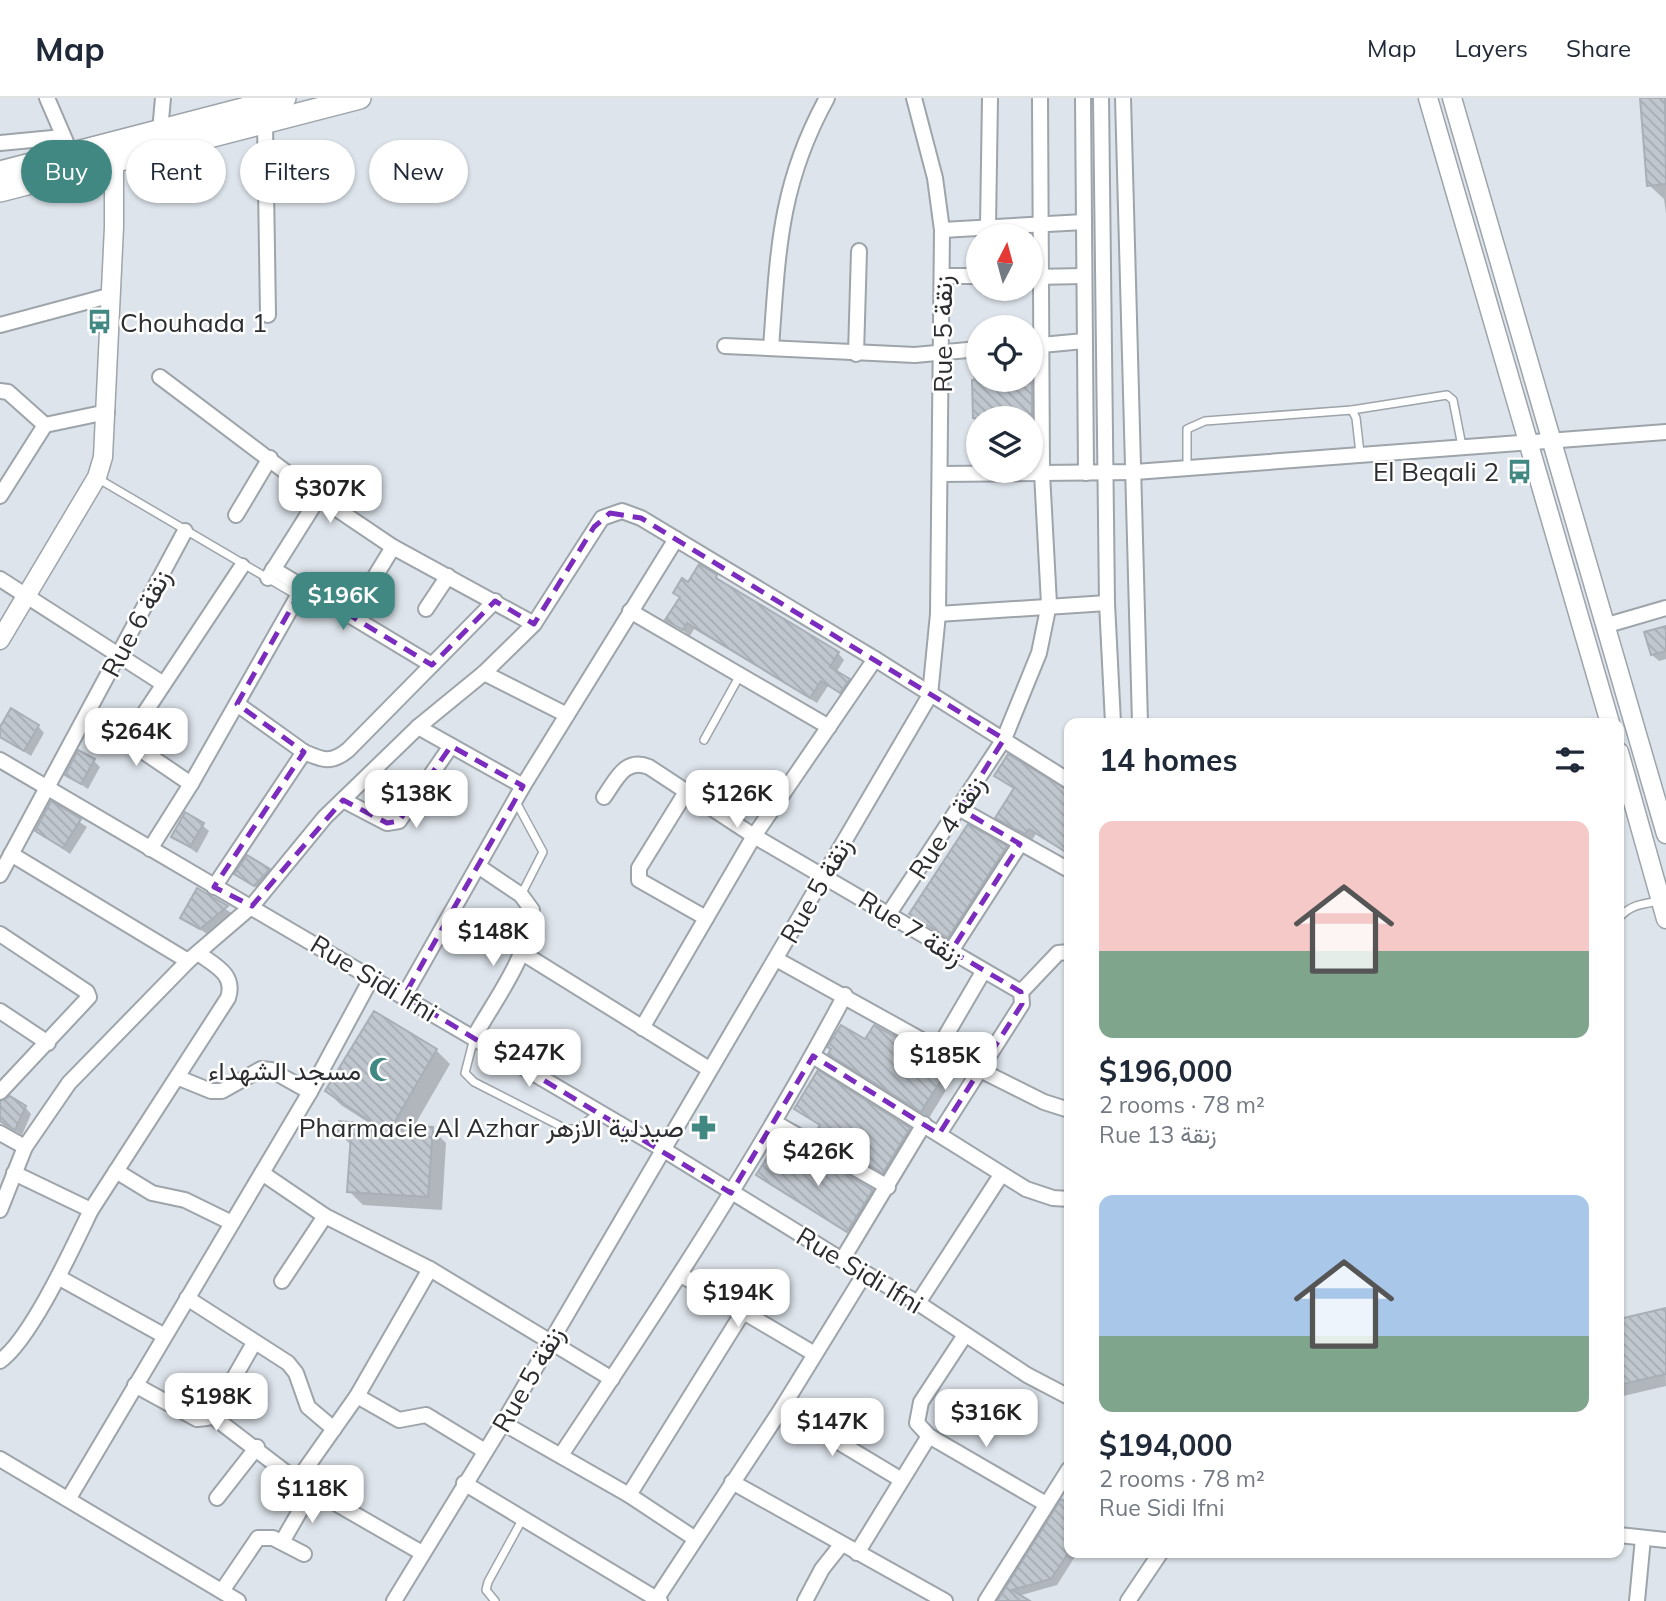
<!DOCTYPE html>
<html lang="en">
<head>
<meta charset="utf-8">
<style>
  body { margin:0; font-family:Mulish,Vazirmatn,sans-serif; background:#f2f2f3; color:#1f2937; height:100vh; display:flex; flex-direction:column; font-size:26px; white-space:nowrap }
  * { box-sizing:border-box; margin:0 }
  p { font-size:23px; color:#747a83 }
  .icon { flex:none; width:38px; height:38px; fill:none; stroke:currentColor; stroke-width:2; stroke-linecap:round; stroke-linejoin:round }
  .map { position:relative; flex:1; overflow:hidden }
  .panel { position:absolute; left:1064px; top:620px; width:560px; height:840px; display:flex; flex-direction:column; background:#fff; border-radius:14px; box-shadow:0 2px 5px #0004 }
  .panel>* { flex:none }
  .hud { position:absolute; left:21px; top:42px; width:665px; height:63px; display:flex; gap:14px }
  .needle { width:46px; rotate:6deg }
  .tools { position:absolute; left:966px; top:126px; display:grid; gap:14px }
  .tools a { display:grid; place-items:center; width:77px; height:77px; border-radius:50%; background:#fff; box-shadow:0 2px 5px #0004; font-size:35px }
  .price { position:absolute; translate:-50% -60px; padding:0 16px; border-radius:14px; background:#fff; color:#222; font-size:23px; line-height:46px; filter:drop-shadow(0 2px 4px #0008) }
  .price::after { content:''; position:absolute; left:50%; top:42px; width:21px; height:16px; margin-left:-10px; background:inherit; clip-path:polygon(0 0,100% 0,50% 100%) }
  .price.on { background:#418882; color:#fff }
  ul { padding:0; list-style:none }
  li { display:grid; align-content:center; gap:14px; height:371px; padding:0 35px }
  li span { display:grid; place-items:center; height:217px; border-radius:14px; color:#555 }
  li>.icon { margin-inline-start:auto }
  span .icon { width:126px; height:126px; fill:#fffc; stroke-width:1 }
  li b { font-size:30px }
  h2 { display:flex; justify-content:space-between; align-items:center; height:84px; padding:0 35px; font-size:30px }
  .tag { padding:0 24px; border-radius:32px; background:#fff; box-shadow:0 2px 5px #0004; font-size:24px; line-height:63px }
  .tag.on { background:#418882; color:#fff }
  header { display:flex; align-items:center; gap:42px; box-sizing:border-box; height:98px; padding:0 35px; background:#fff; border-bottom:2px solid #e0e1e3 }
  header strong { font-size:33px }
  nav { display:flex; gap:38px; margin-inline-start:auto; font-size:24px }
  .map>svg:first-child { display:block }
  .shadow { fill:#0003 }
  .building { fill:url(#building-back-hatch); stroke:#a9afb6; stroke-width:2 }
  .lines { fill:none; stroke-linecap:round; stroke-linejoin:round }
  .service-casing { stroke:#9da4aa; stroke-width:10 }
  .minor-casing { stroke:#9da4aa; stroke-width:18 }
  .tertiary-casing { stroke:#9da4aa; stroke-width:21 }
  .primary-casing { stroke:#9da4aa; stroke-width:24 }
  .service { stroke:#fff; stroke-width:7 }
  .minor { stroke:#fff; stroke-width:14 }
  .tertiary { stroke:#fff; stroke-width:18 }
  .primary { stroke:#fff; stroke-width:21 }
  .marked { fill:none; stroke:#7b2cbf; stroke-width:5; stroke-dasharray:14 9; stroke-linejoin:round }
  .labels { text-anchor:middle; dominant-baseline:central; stroke-width:5; stroke-linejoin:round; paint-order:stroke }
  .poi-label { font-size:26px; fill:#2b2d30; stroke:#fff; text-anchor:end }
  .street-label { font-size:26px; fill:#2b2d30; stroke:#fff }
</style>
</head>
<body>
<header>
<strong>Map</strong>
<nav><a>Map</a><a>Layers</a><a>Share</a></nav>
</header>
<div class="map">
<svg width="1666" height="1503" viewBox="0 0 1666 1503">
  <defs>
    <pattern id="building-back-hatch" width="6" height="6" patternUnits="userSpaceOnUse" patternTransform="scale(1.75)"><rect width="6" height="6" fill="#c0c7ce"/><path d="M-1 5l2 2M0 0l6 6M5-1l2 2" fill="none" stroke="#a5abb1"/></pattern>
  </defs>
  <rect width="100%" height="100%" fill="#dde4eb"/>
  <g class="shadow">
    <polygon points="1642,0 1666,0 1666,116 1664,101 1649,87"/>
    <polygon points="1031,259 1037,266 1038,356 1031,356 1031,320 978,320 978,353 975,350 973,263 978,262 978,282 1031,282"/>
    <polygon points="716,479 838,555 844,562 836,575 855,589 847,600 828,588 817,605 694,531 690,538 668,521 681,501 675,495 689,487"/>
    <polygon points="1666,529 1666,561 1659,563 1652,557"/>
    <polygon points="38,628 44,635 31,658 0,638 0,632"/>
    <polygon points="1008,658 1069,695 1069,757 1036,736 1032,742 997,719 1015,692 996,678"/>
    <polygon points="94,663 100,669 88,691 67,677"/>
    <polygon points="51,705 87,729 70,756 37,733"/>
    <polygon points="202,727 209,733 197,755 173,738"/>
    <polygon points="968,729 1012,756 955,845 911,816"/>
    <polygon points="247,759 275,779 262,793 237,776"/>
    <polygon points="198,793 233,816 207,836 182,819"/>
    <polygon points="875,929 956,976 929,1020 830,956 866,944"/>
    <polygon points="436,952 450,966 413,1030 432,1031 446,1045 442,1112 363,1107 349,1093 352,1048 340,1036 372,1027 341,1007 327,993"/>
    <polygon points="818,975 916,1038 890,1080 823,1042 817,1036 821,1028 796,1010"/>
    <polygon points="0,1005 25,1009 31,1016 22,1037 0,1024"/>
    <polygon points="794,1072 872,1093 879,1099 856,1137 758,1077"/>
    <polygon points="1664,1212 1666,1288 1619,1299 1619,1223"/>
    <polygon points="1062,1403 1069,1408 1069,1454 1078,1454 1057,1487 1018,1498 1027,1503 1000,1503"/>
  </g>
  <g class="building">
    <polygon points="1640,0 1665,0 1666,86 1647,88"/>
    <polygon points="972,282 1032,282 1032,320 973,320"/>
    <polygon points="699,466 717,477 716,480 839,554 830,569 850,581 840,595 821,583 810,600 687,525 683,532 665,522 680,499 673,495 682,480 688,484"/>
    <polygon points="1666,528 1666,553 1651,557 1644,534"/>
    <polygon points="11,610 39,627 24,653 0,639 0,629"/>
    <polygon points="78,652 95,661 81,686 65,677"/>
    <polygon points="1008,656 1069,693 1069,756 1029,731 1025,736 995,720 1014,690 994,678"/>
    <polygon points="51,703 81,721 63,750 35,733"/>
    <polygon points="185,714 204,725 190,749 171,739"/>
    <polygon points="968,726 1007,748 948,840 909,816"/>
    <polygon points="247,757 270,771 254,788 234,776"/>
    <polygon points="197,790 228,808 200,831 180,820"/>
    <polygon points="374,913 437,951 393,1027 433,1029 428,1099 347,1094 351,1037 338,1036 339,1023 374,1026 325,993"/>
    <polygon points="841,927 865,941 874,927 950,968 921,1014 828,956 831,951 827,949"/>
    <polygon points="818,972 910,1030 883,1075 814,1036 820,1027 794,1011"/>
    <polygon points="10,998 26,1008 15,1032 0,1023 0,1003"/>
    <polygon points="804,1052 873,1092 847,1134 756,1077 770,1055 793,1070"/>
    <polygon points="1666,1210 1666,1276 1619,1287 1619,1221"/>
    <polygon points="1061,1401 1069,1406 1069,1454 1051,1481 1012,1492 1030,1503 997,1503"/>
  </g>
  <g class="lines">
    <defs>
      <g id="service">
        <polyline points="1352,312 1447,297 1453,302 1462,348"/>
        <polyline points="1187,370 1187,331 1205,323 1352,312 1356,320 1360,355"/>
        <polyline points="97,380 298,498"/>
        <polyline points="704,642 740,577"/>
        <polyline points="515,702 543,754 521,797"/>
        <path d="M 1619,820 C 1630,807 1642,806 1659,803"/>
        <polyline points="474,940 465,975 474,984 566,1031 578,1031 599,1014"/>
        <polyline points="495,1503 486,1492 488,1484 522,1422"/>
      </g>
      <g id="minor">
        <polyline points="47,0 66,44"/>
        <polyline points="1083,0 1086,375"/>
        <polyline points="1101,0 1107,505 1113,625"/>
        <polyline points="1123,0 1140,625"/>
        <polyline points="265,25 268,217"/>
        <polyline points="160,33 163,0"/>
        <polyline points="0,45 63,39"/>
        <polyline points="988,128 990,0"/>
        <polyline points="942,132 1084,124"/>
        <polyline points="942,178 978,178"/>
        <polyline points="1032,179 1084,178"/>
        <polyline points="0,227 112,197"/>
        <polyline points="725,248 915,257 978,251"/>
        <polyline points="1031,248 1084,243"/>
        <path d="M 771,250 C 778,154 779,87 827,0"/>
        <polyline points="856,256 859,153"/>
        <polyline points="160,279 319,399 393,449 534,526"/>
        <polyline points="0,293 8,294 45,327 107,314"/>
        <polyline points="941,376 1135,374 1666,334"/>
        <polyline points="0,398 45,327"/>
        <polyline points="236,417 270,360"/>
        <polyline points="273,471 432,567"/>
        <polyline points="268,480 319,399"/>
        <polyline points="0,481 162,585"/>
        <polyline points="426,511 448,478"/>
        <polyline points="630,513 829,629"/>
        <polyline points="938,516 1107,505"/>
        <polyline points="351,518 393,449"/>
        <polyline points="1604,528 1666,510"/>
        <polyline points="484,575 567,617"/>
        <polyline points="237,606 304,654"/>
        <polyline points="418,629 523,688"/>
        <polyline points="0,662 664,1052 842,1162 918,1205 1027,1277 1069,1299"/>
        <polyline points="191,686 138,650 133,644 132,634 242,468"/>
        <polyline points="686,694 639,770 639,782 706,820"/>
        <path d="M 604,699 C 616,682 625,659 649,669 L 754,738 L 1021,894 L 1022,906 L 939,1036"/>
        <polyline points="343,702 387,725 399,723 451,648"/>
        <polyline points="960,711 1069,772"/>
        <polyline points="150,751 191,686 303,489"/>
        <polyline points="11,756 188,863"/>
        <polyline points="0,777 185,433"/>
        <path d="M 214,789 L 304,654 C 323,662 331,666 348,652 L 495,503"/>
        <polyline points="888,817 1004,641 1039,555 1049,506 1042,375 1040,0"/>
        <polyline points="0,836 87,894 89,899 0,994"/>
        <polyline points="951,853 1020,746"/>
        <polyline points="521,854 709,971"/>
        <polyline points="776,861 938,951 1044,1004 1069,1012"/>
        <polyline points="1021,894 1058,855 1069,854"/>
        <polyline points="404,898 523,688 676,441"/>
        <polyline points="0,913 48,945"/>
        <polyline points="642,930 754,738 875,561"/>
        <path d="M 474,939 C 496,900 529,858 532,812 L 521,797 L 478,768"/>
        <polyline points="938,951 983,874"/>
        <polyline points="813,958 1026,1091 1053,1100 1069,1101"/>
        <polyline points="179,980 211,993 222,993 261,971 271,972 310,994"/>
        <polyline points="774,1024 888,1089"/>
        <polyline points="0,1035 25,1049"/>
        <polyline points="116,1073 152,1095 185,1102 232,1125"/>
        <polyline points="262,1075 325,1118 430,1171 612,1281"/>
        <polyline points="0,1112 25,1049 69,985 188,863 252,808 325,719 418,629 484,575 534,526 602,420 622,413 641,420 875,561 1069,683"/>
        <path d="M 91,1112 L 228,900 C 236,876 214,867 198,855"/>
        <polyline points="842,1162 924,1026"/>
        <polyline points="681,1177 813,1255"/>
        <polyline points="58,1179 163,1237"/>
        <polyline points="282,1183 325,1118"/>
        <polyline points="187,1200 288,1265 296,1275 308,1309 334,1331"/>
        <polyline points="918,1205 1001,1077"/>
        <polyline points="965,1237 921,1304 917,1325 929,1338 1046,1406"/>
        <path d="M 0,1263 C 31,1241 73,1149 91,1112 L 14,1075"/>
        <polyline points="135,1287 197,1321 207,1320 223,1299 254,1245"/>
        <polyline points="357,1298 399,1322 426,1317 485,1353"/>
        <polyline points="782,1310 900,1381"/>
        <polyline points="211,1317 297,1383 422,1455"/>
        <polyline points="503,1325 629,1397 694,1440"/>
        <path d="M 561,1357 C 661,1207 760,1057 845,897"/>
        <polyline points="0,1361 238,1503"/>
        <polyline points="297,1383 357,1298 430,1171"/>
        <polyline points="732,1384 945,1503"/>
        <polyline points="464,1385 660,1503"/>
        <polyline points="629,1397 743,1214"/>
        <polyline points="69,1400 310,994 372,879"/>
        <polyline points="217,1400 257,1349"/>
        <polyline points="1619,1437 1666,1442"/>
        <polyline points="282,1444 312,1392"/>
        <polyline points="857,1455 929,1338"/>
        <polyline points="222,1493 258,1440 273,1440 304,1456"/>
        <polyline points="657,1500 782,1310 865,1175"/>
        <polyline points="394,1503 503,1325 930,597 938,516 942,132 935,80 914,0"/>
        <polyline points="805,1503 822,1471 841,1447"/>
        <polyline points="986,1503 1069,1371"/>
        <polyline points="1128,1503 1161,1454"/>
        <polyline points="1637,1503 1643,1440"/>
      </g>
      <g id="tertiary">
        <polyline points="1428,0 1610,625"/>
        <polyline points="1452,0 1666,736"/>
        <polyline points="0,542 97,379 103,359 114,129 114,52"/>
        <polyline points="1619,654 1666,821"/>
      </g>
      <g id="primary">
        <polyline points="0,74 285,0"/>
        <polyline points="0,93 360,0"/>
      </g>
    </defs>
    <use href="#service" class="service-casing"/>
    <use href="#minor" class="minor-casing"/>
    <use href="#tertiary" class="tertiary-casing"/>
    <use href="#primary" class="primary-casing"/>
    <use href="#service" class="service"/>
    <use href="#minor" class="minor"/>
    <use href="#tertiary" class="tertiary"/>
    <use href="#primary" class="primary"/>
  </g>
  <path class="marked" d="M 610,415 L 641,420 L 1004,641 L 960,711 L 1020,746 L 951,853 L 1021,894 L 1022,906 L 939,1036 L 813,958 L 731,1095 L 404,898 L 523,688 L 451,648 L 399,723 L 387,725 L 343,702 L 252,808 L 214,789 L 304,654 L 237,606 L 303,489 L 432,567 L 495,503 L 534,526 L 594,429 Z"/>
  <defs>
    <symbol id="bus-bare" viewBox="-9 -9 18 18"><path d="M-5-6H5V4H4V6H2V4H-2V6H-4V4H-5ZM-3.5-4V0h7V-4ZM-3.5 1.2v1.5H-2V1.2ZM2 1.2v1.5H3.5V1.2Z" fill="#418882" stroke="#fff" stroke-width="2.5" paint-order="stroke"/></symbol>
    <symbol id="mosque-bare" viewBox="-9 -9 18 18"><path d="M3.5-4.9A6 6 0 1 0 3.5 4.9A5 5 0 1 1 3.5-4.9Z" fill="#418882" stroke="#fff" stroke-width="2.5" paint-order="stroke"/></symbol>
    <symbol id="pharmacy-bare" viewBox="-9 -9 18 18"><path d="M-2-6h4v4h4v4h-4v4h-4v-4h-4v-4h4Z" fill="#418882" stroke="#fff" stroke-width="2.5" paint-order="stroke"/></symbol>
  </defs>
  <g fill-rule="evenodd">
    <use href="#bus-bare" x="82" y="206" width="35" height="35"/>
    <use href="#bus-bare" x="1502" y="356" width="35" height="35"/>
    <use href="#mosque-bare" x="364" y="954" width="35" height="35"/>
    <use href="#pharmacy-bare" x="686" y="1012" width="35" height="35"/>
  </g>
  <g class="labels">
    <g class="poi-label">
      <text x="120" y="224" text-anchor="start">Chouhada 1</text>
      <text x="1499" y="373">El Beqali 2</text>
      <text x="361" y="972">مسجد الشهداء</text>
      <text x="684" y="1029">Pharmacie Al Azhar صيدلية الازهر</text>
    </g>
    <g class="street-label">
      <text transform="translate(942 236) rotate(-90)">Rue 5 زنقة</text>
      <text transform="translate(136 525) rotate(-62)">Rue 6 زنقة</text>
      <text transform="translate(947 729) rotate(-57)">Rue 4 زنقة</text>
      <text transform="translate(816 792) rotate(-60)">Rue 5 زنقة</text>
      <text transform="translate(911 830) rotate(32)">Rue 7 زنقة</text>
      <text transform="translate(374 880) rotate(31)">Rue Sidi Ifni</text>
      <text transform="translate(860 1172) rotate(31)">Rue Sidi Ifni</text>
      <text transform="translate(528 1281) rotate(-60)">Rue 5 زنقة</text>
    </g>
  </g>
</svg>
<div class="tools">
<a><svg class="needle" viewBox="-14 -14 28 28"><path d="M0-13l5 13h-10z" fill="#e53935"/><path d="M0 13l5-13h-10z" fill="#747a83"/></svg></a>
<a><svg class="icon" aria-label="locate" viewBox="0 0 24 24"><circle cx="12" cy="12" r="6"/><path d="M12 2v4M12 18v4M2 12h4M18 12h4"/></svg></a>
<a><svg class="icon" aria-label="layers" viewBox="0 0 24 24"><path d="M12 4l9 5-9 5-9-5zM3 14l9 5 9-5"/></svg></a>
</div>
<b class="price" style="left:330px;top:427px">$307K</b>
<b class="price on" style="left:343px;top:534px">$196K</b>
<b class="price" style="left:136px;top:670px">$264K</b>
<b class="price" style="left:416px;top:732px">$138K</b>
<b class="price" style="left:737px;top:732px">$126K</b>
<b class="price" style="left:493px;top:870px">$148K</b>
<b class="price" style="left:529px;top:991px">$247K</b>
<b class="price" style="left:945px;top:994px">$185K</b>
<b class="price" style="left:818px;top:1090px">$426K</b>
<b class="price" style="left:738px;top:1231px">$194K</b>
<b class="price" style="left:216px;top:1335px">$198K</b>
<b class="price" style="left:986px;top:1351px">$316K</b>
<b class="price" style="left:832px;top:1360px">$147K</b>
<b class="price" style="left:312px;top:1427px">$118K</b>
<div class="hud">
<a class="tag on">Buy</a>
<a class="tag">Rent</a>
<a class="tag">Filters</a>
<a class="tag">New</a>
</div>
<section class="panel">
<h2>14 homes<svg class="icon" aria-label="filters" viewBox="0 0 24 24"><path d="M4 7h16M4 17h16"/><circle cx="9" cy="7" r="2"/><circle cx="15" cy="17" r="2"/></svg></h2>
<ul>
<li><span style="background:linear-gradient(#f6c9c9 60%,#7fa58c 0)"><svg class="icon" aria-label="home" viewBox="0 0 24 24"><path d="M3 11l9-7 9 7M6 9v11h12V9"/></svg></span><div><b>$196,000</b><p>2 rooms · 78 m²</p><p>Rue 13 زنقة</p></div></li>
<li><span style="background:linear-gradient(#a9c7e8 65%,#7fa58c 0)"><svg class="icon" aria-label="home" viewBox="0 0 24 24"><path d="M3 11l9-7 9 7M6 9v11h12V9"/></svg></span><div><b>$194,000</b><p>2 rooms · 78 m²</p><p>Rue Sidi Ifni</p></div></li>
</ul>
</section>
</div>
</body>
</html>
